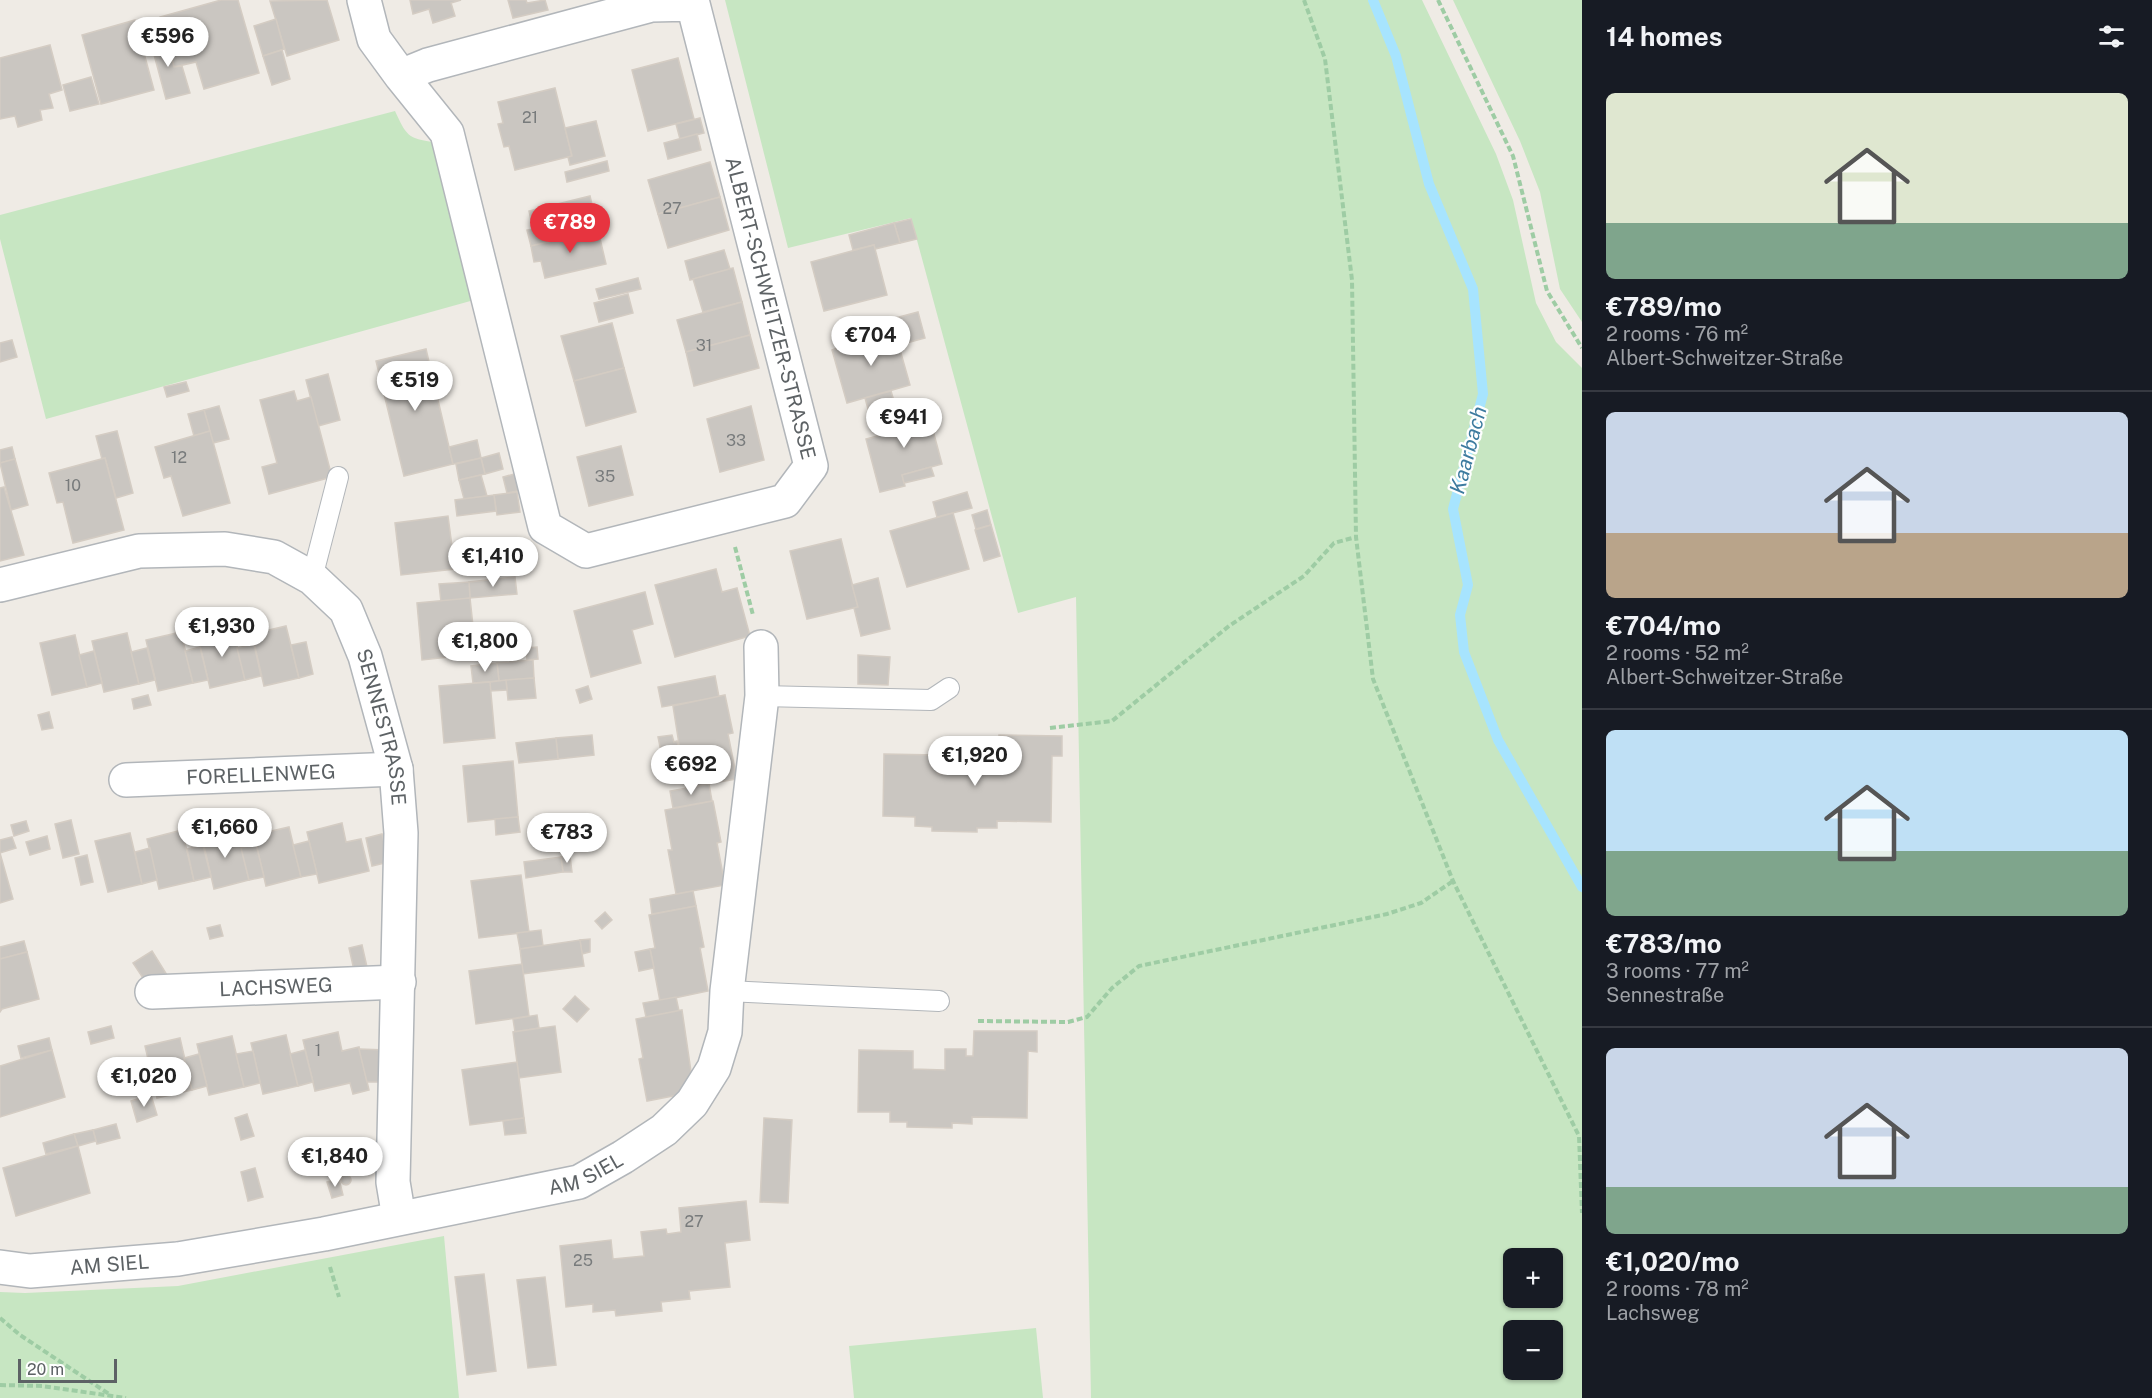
<!DOCTYPE html>
<html lang="en">
<head>
<meta charset="utf-8">
<style>
  body { margin:0; font-family:"Public Sans",sans-serif; background:#20242c; color:#f1f3f6; height:100vh; display:flex; flex-direction:column; font-size:22px; white-space:nowrap }
  * { box-sizing:border-box; margin:0 }
  p { font-size:20px; color:#9ea1a6 }
  .icon { flex:none; width:33px; height:33px; fill:none; stroke:currentColor; stroke-width:2; stroke-linecap:round; stroke-linejoin:round }
  .map { position:relative; flex:1; overflow:hidden }
  .drawer { display:flex; flex-direction:column; background:#171b24; width:570px }
  .drawer>* { flex:none }
  .tools { position:absolute; left:1503px; top:1248px; display:grid; gap:12px }
  .tools a { display:grid; place-items:center; width:60px; height:60px; border-radius:9px; background:#171b24; box-shadow:0 2px 4px #0004; font-size:30px }
  .scale { position:absolute; left:18px; bottom:15px; width:99px; box-sizing:border-box; padding-left:6px; border:3px solid #5d6265; border-top:0; font-size:16px; line-height:21px; white-space:nowrap; color:#5d6265; -webkit-text-stroke:4px #fff; paint-order:stroke }
  .price { position:absolute; translate:-50% -51px; padding:0 14px; border-radius:21px; background:#fff; color:#222; font-size:20px; line-height:39px; filter:drop-shadow(0 2px 3px #0008) }
  .price::after { content:''; position:absolute; left:50%; top:36px; width:18px; height:14px; margin-left:-9px; background:inherit; clip-path:polygon(0 0,100% 0,50% 100%) }
  .price.current { background:#e7343f; color:#fff }
  ul { padding:0; list-style:none }
  li { display:grid; align-content:center; gap:12px; height:318px; padding:0 24px }
  li+li { border-top:2px solid #363941 }
  li span { display:grid; place-items:center; height:186px; border-radius:9px; color:#555 }
  li>.icon { margin-inline-start:auto }
  span .icon { width:108px; height:108px; fill:#fffc; stroke-width:1 }
  li b { font-size:26px }
  h2 { display:flex; justify-content:space-between; align-items:center; height:72px; padding:0 24px; font-size:26px }
  main { display:flex; flex:1; min-height:0 }
  .map>svg:first-child { display:block }
  .green { fill:#c7e6c2; fill-rule:evenodd }
  .lines { fill:none; stroke-linecap:round; stroke-linejoin:round }
  .stream { stroke:#a7e4fe; stroke-width:10 }
  .building { fill:#cac6c1; stroke:#d4ccc3; stroke-width:1.5 }
  .lane-casing { stroke:#b2b6ba; stroke-width:22 }
  .street-casing { stroke:#b2b6ba; stroke-width:36 }
  .path { stroke:#9ecca4; stroke-width:4; stroke-dasharray:6 3; stroke-linecap:butt }
  .lane { stroke:#fff; stroke-width:20 }
  .street { stroke:#fff; stroke-width:33 }
  .labels { text-anchor:middle; dominant-baseline:central; stroke-width:4.5; stroke-linejoin:round; paint-order:stroke }
  .number-label { font-size:16px; fill:#787b7c }
  .street-label { font-size:20px; fill:#5d6265; stroke:#fff }
  .water-label { font-size:21px; font-style:italic; fill:#3d7b9f; stroke:#fff }
</style>
</head>
<body>
<main>
<div class="map">
<svg width="1582" height="1398" viewBox="0 0 1582 1398">
  <rect width="100%" height="100%" fill="#efebe5"/>
  <g class="green">
    <path d="M 725,0 L 1422,0 L 1496,154 L 1513,200 L 1536,303 L 1556,342 L 1582,368 L 1582,1398 L 1091,1398 L 1076,597 L 1018,613 L 911,218 L 788,248 ZM 1514,1258 L 1552,1258 L 1552,1298 L 1514,1298 ZM 1514,1330 L 1552,1330 L 1552,1370 L 1514,1370 Z"/>
    <polygon points="1453,0 1582,0 1582,322 1560,289 1540,192 1520,141"/>
    <path d="M 395,111 C 406,135 408,139 434,142 L 492,295 L 46,419 L 0,239 L 0,215 Z"/>
    <polygon points="444,1236 459,1398 0,1398 0,1292 25,1293 178,1286"/>
    <polygon points="1036,1328 1043,1398 854,1398 849,1346"/>
  </g>
  <g class="lines">
    <polyline class="stream" points="1373,0 1396,56 1429,184 1473,289 1483,394 1453,509 1468,585 1460,615 1464,652 1498,740 1582,887"/>
  </g>
  <g class="building">
    <polygon points="221,0 238,0 259,73 204,89 196,62 174,67 160,17"/>
    <polygon points="327,0 339,40 287,56 270,1"/>
    <polygon points="410,0 461,0 451,3 455,16 433,23 429,9 413,14"/>
    <polygon points="508,0 526,0 527,3 545,0 548,10 513,18"/>
    <polygon points="276,19 284,49 263,56 254,26"/>
    <polygon points="135,20 154,90 101,104 82,35"/>
    <polygon points="164,31 174,67 182,66 190,93 166,99 149,36"/>
    <polygon points="50,45 62,90 49,94 53,108 40,110 42,120 18,127 15,116 0,119 0,58"/>
    <polygon points="282,50 290,79 272,85 263,56"/>
    <polygon points="678,58 694,119 648,131 632,70"/>
    <polygon points="91,77 99,104 70,111 63,85"/>
    <polygon points="555,88 572,156 515,170 509,146 504,147 498,124 503,123 498,102"/>
    <polygon points="700,118 704,133 680,139 676,124"/>
    <polygon points="596,121 605,156 570,165 568,157 572,156 565,128"/>
    <polygon points="697,134 701,150 668,159 664,143"/>
    <polygon points="607,161 609,171 567,182 565,172"/>
    <polygon points="710,162 720,197 658,214 648,180"/>
    <polygon points="590,196 598,230 531,246 527,230 533,229 529,211"/>
    <polygon points="720,197 729,230 668,248 658,214"/>
    <polygon points="911,219 917,239 900,243 894,223"/>
    <polygon points="894,223 900,243 875,249 874,245 853,250 849,235"/>
    <polygon points="598,230 606,264 545,278 541,261 534,262 531,246"/>
    <polygon points="874,245 887,295 824,311 811,262"/>
    <polygon points="724,250 730,269 690,280 685,261"/>
    <polygon points="733,268 742,302 703,312 693,279"/>
    <polygon points="638,278 641,289 599,299 596,289"/>
    <polygon points="628,294 633,313 599,322 594,303"/>
    <polygon points="742,302 750,335 686,352 677,320"/>
    <polygon points="918,312 925,338 899,345 895,332 884,336 880,322"/>
    <polygon points="612,323 624,368 574,381 561,336"/>
    <polygon points="895,332 910,385 847,403 832,350 872,335 873,339"/>
    <polygon points="750,335 759,368 694,386 686,352"/>
    <polygon points="12,340 17,357 0,362 0,343"/>
    <polygon points="426,349 453,464 404,476 376,361"/>
    <polygon points="624,368 636,412 586,426 574,381"/>
    <polygon points="328,374 340,420 318,426 306,380"/>
    <polygon points="186,382 189,391 167,397 164,387"/>
    <polygon points="294,391 297,401 311,397 332,477 269,494 262,467 277,463 260,400"/>
    <polygon points="891,391 894,401 868,409 865,398"/>
    <polygon points="219,406 229,439 213,443 204,410"/>
    <polygon points="751,406 764,460 720,472 707,419"/>
    <polygon points="927,408 942,464 902,475 905,486 880,492 866,439 892,432 889,418"/>
    <polygon points="204,410 210,431 194,436 188,414"/>
    <polygon points="117,431 133,493 116,498 105,458 102,459 96,436"/>
    <polygon points="210,431 230,503 183,516 171,476 164,478 155,447"/>
    <polygon points="477,440 481,458 453,464 449,447"/>
    <polygon points="621,446 633,495 589,506 577,457"/>
    <polygon points="12,447 15,459 0,463 0,450"/>
    <polygon points="499,453 503,469 485,474 481,458"/>
    <polygon points="105,458 124,530 73,543 63,502 57,503 49,473"/>
    <polygon points="481,458 485,474 459,480 456,464"/>
    <polygon points="15,459 28,505 11,510 0,463"/>
    <polygon points="931,467 934,476 904,483 902,475"/>
    <polygon points="518,473 522,490 507,493 503,477"/>
    <polygon points="481,475 487,496 464,499 459,480"/>
    <polygon points="4,487 24,555 0,561 0,488"/>
    <polygon points="517,492 520,512 497,515 494,495"/>
    <polygon points="967,492 972,508 937,517 933,502"/>
    <polygon points="494,495 496,511 457,516 455,500"/>
    <polygon points="987,510 991,525 976,529 972,515"/>
    <polygon points="953,513 969,569 907,587 890,531"/>
    <polygon points="448,516 455,569 401,575 395,523"/>
    <polygon points="991,525 1000,556 984,561 975,530"/>
    <polygon points="841,539 858,607 807,619 790,551"/>
    <polygon points="479,544 482,566 455,569 452,548"/>
    <polygon points="716,569 722,592 737,588 750,636 675,657 655,585"/>
    <polygon points="515,577 517,594 470,598 469,582"/>
    <polygon points="878,578 890,629 861,636 854,608 858,607 852,585"/>
    <polygon points="469,582 470,598 441,602 439,584"/>
    <polygon points="645,592 653,624 632,630 641,663 591,677 574,611"/>
    <polygon points="470,598 476,654 422,660 417,603"/>
    <polygon points="286,626 299,678 264,686 252,634"/>
    <polygon points="233,629 245,680 210,688 198,637"/>
    <polygon points="181,632 193,683 158,691 146,640"/>
    <polygon points="127,633 139,684 104,692 92,641"/>
    <polygon points="75,635 87,687 52,695 40,643"/>
    <polygon points="306,642 313,674 299,678 291,645"/>
    <polygon points="254,644 261,676 245,680 237,648"/>
    <polygon points="200,647 208,680 193,683 185,651"/>
    <polygon points="537,647 538,659 527,660 526,648"/>
    <polygon points="147,648 155,680 139,684 131,652"/>
    <polygon points="94,651 102,683 87,687 79,655"/>
    <polygon points="858,655 890,657 888,685 858,684"/>
    <polygon points="533,660 534,678 499,681 497,663"/>
    <polygon points="497,663 499,681 473,683 471,666"/>
    <polygon points="715,676 719,697 662,707 658,687"/>
    <polygon points="534,678 536,698 508,700 506,680"/>
    <polygon points="506,680 507,690 490,691 490,682"/>
    <polygon points="490,682 495,738 444,743 439,686"/>
    <polygon points="588,686 592,699 580,703 576,690"/>
    <polygon points="148,695 151,705 134,709 132,699"/>
    <polygon points="725,695 733,733 728,734 737,779 686,788 673,706"/>
    <polygon points="49,712 53,728 42,730 38,715"/>
    <polygon points="592,735 594,755 558,759 556,738"/>
    <polygon points="672,735 674,742 677,741 682,763 664,767 658,737"/>
    <polygon points="999,735 1062,736 1062,756 1052,756 1051,822 997,821 997,828 977,828 977,832 932,831 932,827 915,826 915,817 883,816 884,754 938,755 938,774 970,774 970,753 991,753 991,761 998,760"/>
    <polygon points="556,738 558,759 519,763 516,743"/>
    <polygon points="513,761 518,817 468,822 463,766"/>
    <polygon points="709,784 712,801 673,808 670,791"/>
    <polygon points="713,801 721,842 717,843 725,885 676,894 668,850 672,850 665,810"/>
    <polygon points="518,817 520,832 496,835 495,819"/>
    <polygon points="586,817 589,840 562,844 559,821"/>
    <polygon points="71,820 79,854 63,858 55,824"/>
    <polygon points="26,821 29,831 14,836 11,825"/>
    <polygon points="342,823 346,842 361,839 369,871 319,883 307,832"/>
    <polygon points="289,827 301,877 266,886 254,835"/>
    <polygon points="237,829 249,880 214,889 202,837"/>
    <polygon points="182,830 194,881 159,889 147,839"/>
    <polygon points="130,833 142,884 108,892 95,841"/>
    <polygon points="382,834 389,862 372,866 366,838"/>
    <polygon points="47,836 50,849 30,855 26,842"/>
    <polygon points="12,837 16,848 0,853 0,840"/>
    <polygon points="309,841 317,874 301,877 293,845"/>
    <polygon points="256,844 264,877 249,880 241,848"/>
    <polygon points="203,845 211,877 194,881 187,849"/>
    <polygon points="150,848 157,880 142,884 135,852"/>
    <polygon points="0,853 13,899 0,903"/>
    <polygon points="87,855 93,882 81,885 75,858"/>
    <polygon points="570,856 572,872 563,872 561,857"/>
    <polygon points="561,857 563,872 526,878 524,862"/>
    <polygon points="521,875 529,932 479,938 471,881"/>
    <polygon points="693,891 696,906 652,914 650,899"/>
    <polygon points="696,906 704,947 700,948 708,991 660,1001 650,949 655,948 649,915"/>
    <polygon points="605,912 612,920 602,929 595,921"/>
    <polygon points="220,925 223,936 210,939 207,928"/>
    <polygon points="541,930 543,946 520,949 517,933"/>
    <polygon points="590,939 590,952 582,954 580,940"/>
    <polygon points="580,940 584,966 523,974 520,949"/>
    <polygon points="24,941 27,952 0,959 0,947"/>
    <polygon points="362,945 367,967 354,970 349,948"/>
    <polygon points="650,949 654,968 639,971 635,952"/>
    <polygon points="152,951 167,975 149,987 133,963"/>
    <polygon points="27,952 39,999 2,1009 0,1012 0,959"/>
    <polygon points="522,964 529,1016 476,1024 469,971"/>
    <polygon points="575,996 589,1009 577,1022 563,1009"/>
    <polygon points="676,997 679,1011 646,1017 643,1003"/>
    <polygon points="682,1010 694,1092 647,1101 639,1059 643,1058 636,1019"/>
    <polygon points="537,1015 539,1028 515,1032 513,1019"/>
    <polygon points="111,1026 114,1038 91,1044 88,1032"/>
    <polygon points="555,1026 561,1072 519,1078 513,1032"/>
    <polygon points="974,1031 1037,1031 1037,1052 1028,1051 1027,1118 972,1117 972,1124 952,1123 952,1128 907,1127 907,1122 890,1122 890,1112 858,1112 859,1050 913,1051 913,1069 945,1070 945,1049 966,1049 966,1056 973,1056"/>
    <polygon points="338,1032 342,1051 359,1047 369,1090 353,1094 350,1083 315,1091 303,1040"/>
    <polygon points="286,1035 298,1086 263,1094 251,1043"/>
    <polygon points="232,1036 244,1087 209,1095 197,1044"/>
    <polygon points="49,1038 52,1050 21,1058 18,1046"/>
    <polygon points="180,1038 192,1090 157,1098 145,1046"/>
    <polygon points="359,1049 386,1050 385,1082 367,1082"/>
    <polygon points="52,1050 65,1097 0,1117 0,1066"/>
    <polygon points="305,1050 313,1082 298,1086 290,1054"/>
    <polygon points="253,1051 260,1083 244,1087 236,1054"/>
    <polygon points="199,1054 207,1086 192,1090 184,1058"/>
    <polygon points="517,1062 524,1118 470,1125 462,1070"/>
    <polygon points="151,1095 157,1115 137,1122 131,1101"/>
    <polygon points="247,1114 254,1136 241,1140 235,1118"/>
    <polygon points="524,1118 526,1133 505,1135 503,1121"/>
    <polygon points="764,1118 792,1120 788,1203 760,1202"/>
    <polygon points="116,1124 120,1138 97,1144 93,1130"/>
    <polygon points="93,1130 96,1141 78,1146 74,1134"/>
    <polygon points="74,1134 78,1146 46,1154 43,1143"/>
    <polygon points="78,1146 90,1193 16,1216 3,1168"/>
    <polygon points="255,1168 263,1197 248,1201 241,1172"/>
    <circle cx="346" cy="1180" r="5"/>
    <polygon points="339,1179 343,1195 332,1198 327,1182"/>
    <polygon points="746,1201 750,1240 725,1243 730,1287 689,1291 690,1299 661,1302 662,1311 616,1316 615,1310 593,1312 593,1304 566,1307 560,1246 611,1240 613,1259 644,1256 641,1232 666,1229 667,1234 681,1232 679,1208"/>
    <polygon points="484,1274 496,1371 467,1375 455,1277"/>
    <polygon points="545,1277 556,1365 528,1368 517,1280"/>
  </g>
  <g class="lines">
    <defs>
      <g id="lane">
        <polyline points="312,578 338,477"/>
        <polyline points="762,696 931,700 949,688"/>
        <polyline points="727,991 939,1001"/>
      </g>
      <g id="street">
        <path id="s1" d="M 364,0 L 374,39 L 401,76 L 428,65 L 651,5 L 693,4 L 811,466 L 785,501 L 586,551 L 545,527 L 447,133 L 401,76"/>
        <path id="s2" d="M 0,585 L 139,551 L 225,549 L 274,557 L 312,578 L 346,610 L 365,656 L 396,769 L 401,833 L 393,1182 L 399,1218"/>
        <path id="s3" d="M 126,780 L 396,769"/>
        <path id="s4" d="M 152,992 L 399,982"/>
        <path id="s5" d="M 0,1267 L 30,1271 L 178,1259 L 324,1234 L 579,1182 L 623,1157 L 664,1130 L 692,1103 L 714,1068 L 725,1032 L 727,991 L 762,696 L 761,647"/>
      </g>
    </defs>
    <use href="#lane" class="lane-casing"/>
    <use href="#street" class="street-casing"/>
    <g class="path">
      <polyline points="1304,0 1325,59 1352,280 1356,537 1373,679 1453,881 1579,1136 1582,1213"/>
      <polyline points="1438,0 1513,156 1547,291 1582,348"/>
      <polyline points="735,547 753,615"/>
      <polyline points="1050,728 1112,721 1229,626 1304,576 1334,543 1356,537"/>
      <polyline points="978,1021 1068,1022 1087,1017 1112,988 1139,966 1387,914 1421,903 1453,881"/>
      <polyline points="330,1267 339,1297"/>
      <polyline points="0,1318 20,1335 109,1394"/>
      <polyline points="0,1385 42,1386 126,1398"/>
    </g>
    <use href="#lane" class="lane"/>
    <use href="#street" class="street"/>
  </g>
  <g class="labels">
    <g class="number-label">
      <text x="530" y="117">21</text>
      <text x="672" y="208">27</text>
      <text x="704" y="345">31</text>
      <text x="736" y="440">33</text>
      <text x="179" y="457">12</text>
      <text x="605" y="476">35</text>
      <text x="73" y="485">10</text>
      <text x="318" y="1050">1</text>
      <text x="694" y="1221">27</text>
      <text x="583" y="1260">25</text>
    </g>
    <g class="street-label">
      <text stroke="none"><textPath href="#s1" startOffset="702">ALBERT-SCHWEITZER-STRASSE</textPath></text>
      <text stroke="none"><textPath href="#s2" startOffset="492">SENNESTRASSE</textPath></text>
      <text stroke="none"><textPath href="#s3" startOffset="135">FORELLENWEG</textPath></text>
      <text stroke="none"><textPath href="#s4" startOffset="124">LACHSWEG</textPath></text>
      <text stroke="none"><textPath href="#s5" startOffset="596">AM SIEL</textPath></text>
      <text stroke="none"><textPath href="#s5" startOffset="110">AM SIEL</textPath></text>
    </g>
    <g class="water-label">
      <text transform="translate(1468 450) rotate(-75)">Kaarbach</text>
    </g>
  </g>
</svg>
<div class="tools">
<a>+</a>
<a>−</a>
</div>
<div class="scale">20 m</div>
<b class="price" style="left:168px;top:68px">€596</b>
<b class="price current" style="left:570px;top:254px">€789</b>
<b class="price" style="left:871px;top:367px">€704</b>
<b class="price" style="left:415px;top:412px">€519</b>
<b class="price" style="left:904px;top:449px">€941</b>
<b class="price" style="left:493px;top:588px">€1,410</b>
<b class="price" style="left:222px;top:658px">€1,930</b>
<b class="price" style="left:485px;top:673px">€1,800</b>
<b class="price" style="left:975px;top:787px">€1,920</b>
<b class="price" style="left:691px;top:796px">€692</b>
<b class="price" style="left:225px;top:859px">€1,660</b>
<b class="price" style="left:567px;top:864px">€783</b>
<b class="price" style="left:144px;top:1108px">€1,020</b>
<b class="price" style="left:335px;top:1188px">€1,840</b>
</div>
<section class="drawer">
<h2>14 homes<svg class="icon" aria-label="filters" viewBox="0 0 24 24"><path d="M4 7h16M4 17h16"/><circle cx="9" cy="7" r="2"/><circle cx="15" cy="17" r="2"/></svg></h2>
<ul>
<li><span style="background:linear-gradient(#dfe7d0 70%,#7fa58c 0)"><svg class="icon" aria-label="home" viewBox="0 0 24 24"><path d="M3 11l9-7 9 7M6 9v11h12V9"/></svg></span><div><b>€789/mo</b><p>2 rooms · 76 m²</p><p>Albert-Schweitzer-Straße</p></div></li>
<li><span style="background:linear-gradient(#c9d6e8 65%,#b9a48a 0)"><svg class="icon" aria-label="home" viewBox="0 0 24 24"><path d="M3 11l9-7 9 7M6 9v11h12V9"/></svg></span><div><b>€704/mo</b><p>2 rooms · 52 m²</p><p>Albert-Schweitzer-Straße</p></div></li>
<li><span style="background:linear-gradient(#bfe0f5 65%,#7fa58c 0)"><svg class="icon" aria-label="home" viewBox="0 0 24 24"><path d="M3 11l9-7 9 7M6 9v11h12V9"/></svg></span><div><b>€783/mo</b><p>3 rooms · 77 m²</p><p>Sennestraße</p></div></li>
<li><span style="background:linear-gradient(#c9d6e8 75%,#7fa58c 0)"><svg class="icon" aria-label="home" viewBox="0 0 24 24"><path d="M3 11l9-7 9 7M6 9v11h12V9"/></svg></span><div><b>€1,020/mo</b><p>2 rooms · 78 m²</p><p>Lachsweg</p></div></li>
</ul>
</section>
</main>
</body>
</html>
